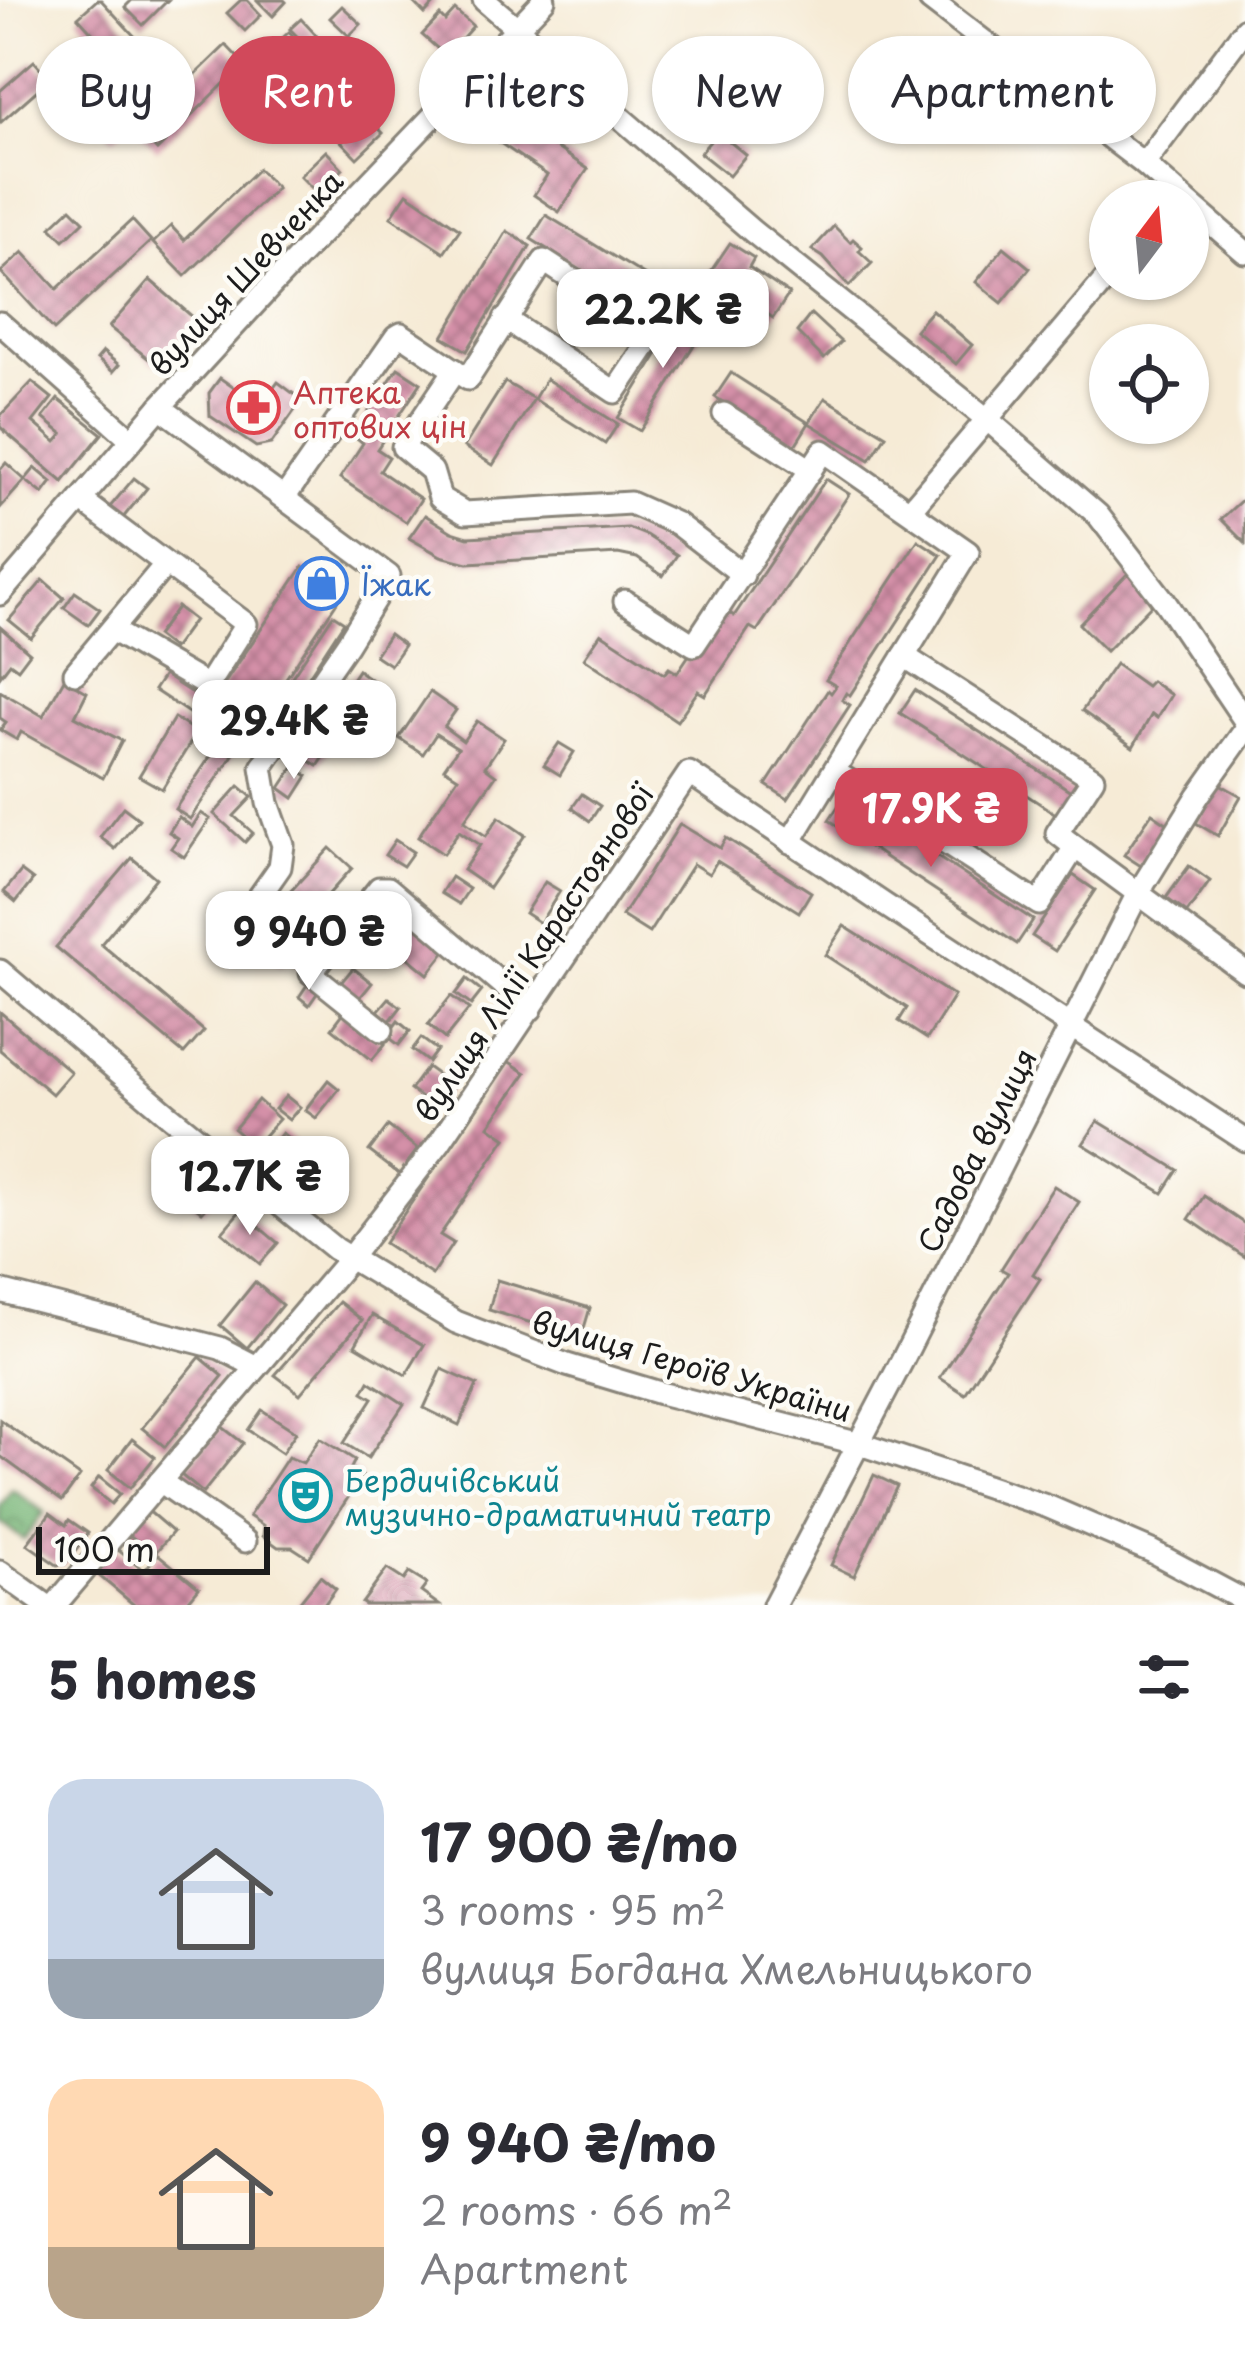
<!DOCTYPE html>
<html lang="en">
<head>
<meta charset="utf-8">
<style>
  body { margin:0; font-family:"Playpen Sans",sans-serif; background:#f2f2f3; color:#2b2b33; height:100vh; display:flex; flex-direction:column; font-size:45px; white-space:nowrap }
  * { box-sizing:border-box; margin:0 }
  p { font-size:39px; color:#7c7c81 }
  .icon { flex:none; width:66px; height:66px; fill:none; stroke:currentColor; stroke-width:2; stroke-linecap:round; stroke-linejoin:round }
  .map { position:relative; height:1605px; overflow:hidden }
  .details { display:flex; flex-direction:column; background:#fff; flex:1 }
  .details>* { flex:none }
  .banner { position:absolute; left:36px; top:36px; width:1173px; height:108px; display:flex; gap:24px }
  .needle { width:78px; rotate:16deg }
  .buttons { position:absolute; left:1089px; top:180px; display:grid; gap:24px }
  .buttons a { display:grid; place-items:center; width:120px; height:120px; border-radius:50%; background:#fff; box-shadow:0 3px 9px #0004; font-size:60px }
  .scale { position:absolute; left:36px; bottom:30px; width:234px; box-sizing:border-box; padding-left:12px; border:6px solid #1c1c1c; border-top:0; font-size:33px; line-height:42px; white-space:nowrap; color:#1c1c1c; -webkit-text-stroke:9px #fdfcf7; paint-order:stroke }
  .price { position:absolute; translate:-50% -102px; padding:0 27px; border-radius:24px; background:#fff; color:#222; font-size:39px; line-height:78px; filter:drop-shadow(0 3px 6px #0008) }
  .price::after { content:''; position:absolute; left:50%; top:72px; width:36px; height:27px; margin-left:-18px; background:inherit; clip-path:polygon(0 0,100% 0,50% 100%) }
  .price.current { background:#d1495b; color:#fff }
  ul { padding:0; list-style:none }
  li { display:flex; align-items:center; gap:36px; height:300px; padding:0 48px }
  li span { display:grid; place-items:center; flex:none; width:336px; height:240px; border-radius:36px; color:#555 }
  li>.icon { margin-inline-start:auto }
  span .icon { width:144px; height:144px; fill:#fffc; stroke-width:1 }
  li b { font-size:51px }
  h2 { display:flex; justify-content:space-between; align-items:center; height:144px; padding:0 48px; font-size:51px }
  .chip { padding:0 42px; border-radius:54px; background:#fff; box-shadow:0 3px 9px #0004; font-size:42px; line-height:108px }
  .chip.current { background:#d1495b; color:#fff }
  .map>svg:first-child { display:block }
  .forest { fill:url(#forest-crowns); stroke:#486848; stroke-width:3 }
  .building { fill:url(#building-cross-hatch) }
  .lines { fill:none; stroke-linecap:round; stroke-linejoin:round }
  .minor-casing { stroke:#898479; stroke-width:27 }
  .minor { stroke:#fff; stroke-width:21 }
  .labels { text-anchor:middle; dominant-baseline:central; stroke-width:9; stroke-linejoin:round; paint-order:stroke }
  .street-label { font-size:30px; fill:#1c1c1c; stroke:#fdfcf7 }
  .health-label { font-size:30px; fill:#be3a42; stroke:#fdfcf7; text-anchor:start }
  .shop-label { font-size:30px; fill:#366cbe; stroke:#fdfcf7; text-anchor:start }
  .culture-label { font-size:30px; fill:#0d838f; stroke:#fdfcf7; text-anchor:start }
</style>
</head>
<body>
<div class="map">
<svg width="1245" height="1605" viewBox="0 0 1245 1605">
  <defs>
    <pattern id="forest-crowns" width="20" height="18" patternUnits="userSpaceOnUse" patternTransform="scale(3)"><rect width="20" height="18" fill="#75b474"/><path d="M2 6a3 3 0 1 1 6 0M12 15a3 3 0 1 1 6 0" fill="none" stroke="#5f925e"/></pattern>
    <pattern id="building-cross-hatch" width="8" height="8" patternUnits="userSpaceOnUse" patternTransform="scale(3)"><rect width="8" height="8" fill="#d490a8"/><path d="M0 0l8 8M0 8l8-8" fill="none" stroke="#ab7588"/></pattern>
  </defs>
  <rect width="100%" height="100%" fill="#fdfcf7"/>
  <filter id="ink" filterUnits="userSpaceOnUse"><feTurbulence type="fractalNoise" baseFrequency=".00833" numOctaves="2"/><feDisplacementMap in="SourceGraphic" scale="24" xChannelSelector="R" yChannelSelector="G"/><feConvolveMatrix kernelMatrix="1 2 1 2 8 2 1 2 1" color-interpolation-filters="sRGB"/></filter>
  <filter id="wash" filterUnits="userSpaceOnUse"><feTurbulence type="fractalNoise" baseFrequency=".004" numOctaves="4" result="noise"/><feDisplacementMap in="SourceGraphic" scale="48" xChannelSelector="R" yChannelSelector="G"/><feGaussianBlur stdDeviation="2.7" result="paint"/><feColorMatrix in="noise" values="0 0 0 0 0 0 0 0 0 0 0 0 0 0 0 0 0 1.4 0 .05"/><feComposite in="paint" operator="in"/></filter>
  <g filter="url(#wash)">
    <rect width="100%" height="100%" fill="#f6ebd6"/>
    <polygon class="forest" points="12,1489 44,1512 24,1540 0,1522 0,1506"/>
    <g id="blocks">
      <g class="building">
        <polygon points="97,0 101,0 139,41 118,61 78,17"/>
        <polygon points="132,0 168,0 143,25 125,7"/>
        <polygon points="241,0 247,0 261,15 245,31 227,13"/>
        <polygon points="257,0 284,0 286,2 273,16"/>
        <polygon points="411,0 438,0 425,14"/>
        <polygon points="342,6 361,24 349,36 330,18"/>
        <polygon points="455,10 473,26 446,56 422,35 440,16 445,21"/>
        <polygon points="301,19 316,35 306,45 290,29"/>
        <polygon points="289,32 310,54 286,77 265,54"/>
        <polygon points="735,42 788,87 767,108 715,64"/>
        <polygon points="226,45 244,64 157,150 138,130"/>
        <polygon points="143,52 152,61 139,75 130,65"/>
        <polygon points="74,59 134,119 114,138 55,77"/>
        <polygon points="34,61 50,79 0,123 0,91"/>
        <polygon points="502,111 588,169 559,212 534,195 547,175 487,134"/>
        <polygon points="364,113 383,133 357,158 330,130 342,119 349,127"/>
        <polygon points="718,132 746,155 729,176 700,153"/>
        <polygon points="326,151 343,169 318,194 300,176"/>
        <polygon points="258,169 277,188 185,276 153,243 171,226 184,240"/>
        <polygon points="407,193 460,229 444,252 391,217"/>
        <polygon points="71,208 84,221 64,240 51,227"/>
        <polygon points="546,215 652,280 637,305 531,239"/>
        <polygon points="132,220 151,241 54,330 1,272 23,252 57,289"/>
        <polygon points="834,226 850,242 853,239 862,247 859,251 872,263 849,286 823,257 812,250"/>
        <polygon points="507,231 530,246 467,351 443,337"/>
        <polygon points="730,243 754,258 749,267 789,294 773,318 709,274"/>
        <polygon points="1004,247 1030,268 1002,303 976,282"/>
        <polygon points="150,280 195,319 155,364 109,327"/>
        <polygon points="685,310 707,324 640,431 618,418"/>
        <polygon points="932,310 972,345 956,364 915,330"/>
        <polygon points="811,314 841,342 824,359 797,332"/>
        <polygon points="103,352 119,365 113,372 97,359"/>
        <polygon points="398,368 421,383 377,449 389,457 380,471 421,499 406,522 340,478 363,443 353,435"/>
        <polygon points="731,373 809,423 825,398 886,435 870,460 809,423 794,447 715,397"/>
        <polygon points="220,378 260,406 278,382 302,400 271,444 256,447 210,416 209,393"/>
        <polygon points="546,379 618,424 605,444 534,399 493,465 464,447 505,382 534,399"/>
        <polygon points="32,382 52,398 33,422 56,442 63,434 43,418 58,399 102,434 63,482 0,427 0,416"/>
        <polygon points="6,463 25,480 0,508 0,470"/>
        <polygon points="35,468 52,482 43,494 25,480"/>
        <polygon points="134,478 147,488 122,519 109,508"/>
        <polygon points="826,479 849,494 757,631 750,627 705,695 698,691 677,721 584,658 601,633 664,674 669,668 677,673 721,607 734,616"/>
        <polygon points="1245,497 1245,543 1221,519"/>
        <polygon points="425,515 452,532 468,537 628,528 646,535 677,555 663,576 637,558 618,554 468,563 441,556 409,538"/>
        <polygon points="918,540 941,555 850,695 846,693 842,700 850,705 788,799 766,785 828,690 831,693 836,686 826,680"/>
        <polygon points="303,567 343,593 240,747 154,690 164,675 210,705"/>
        <polygon points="1129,572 1157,599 1106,651 1079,624"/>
        <polygon points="43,580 64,598 31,638 9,620"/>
        <polygon points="75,592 100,609 88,625 64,608"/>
        <polygon points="177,607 194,620 173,649 156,636"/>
        <polygon points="333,615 344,622 258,754 246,746"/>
        <polygon points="0,627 30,653 18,669 10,663 0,676"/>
        <polygon points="389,634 404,645 390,665 375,655"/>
        <polygon points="1115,664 1146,686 1151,681 1171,695 1157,718 1152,714 1133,747 1082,711"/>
        <polygon points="358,670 373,681 360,700 345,690"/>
        <polygon points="64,679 87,692 75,716 122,741 103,778 21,732 17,740 0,730 6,722 0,718 0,691 43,716"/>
        <polygon points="915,690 1077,795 1062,818 900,713"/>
        <polygon points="430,692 456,710 444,727 463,741 477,721 504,739 485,767 496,775 464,821 486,836 499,817 525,835 489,888 463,870 480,845 459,831 443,854 418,837 458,777 444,768 458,748 436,734 423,754 399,738"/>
        <polygon points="336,702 351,713 338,732 323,722"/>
        <polygon points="174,718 197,732 162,789 139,776"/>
        <polygon points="318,734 333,744 318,766 302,756"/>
        <polygon points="559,743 574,752 560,775 544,765"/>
        <polygon points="218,745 233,755 190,819 175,809"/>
        <polygon points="294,767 308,776 294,798 280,788"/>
        <polygon points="1218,783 1241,796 1218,836 1196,823"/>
        <polygon points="239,786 252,797 234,816 253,833 245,842 214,814"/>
        <polygon points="582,794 600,806 590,821 572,808"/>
        <polygon points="845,796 1033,920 1017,944 829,820"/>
        <polygon points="123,807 139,819 115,849 100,837"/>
        <polygon points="201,813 210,819 184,857 171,848 178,838 169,832 179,817 192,827"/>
        <polygon points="1152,813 1168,824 1141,866 1124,855"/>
        <polygon points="680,824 720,848 726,838 811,892 799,912 717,861 709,874 693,864 649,933 622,916"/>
        <polygon points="395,840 413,852 403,866 385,855"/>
        <polygon points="330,848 352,868 312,913 321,921 281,966 260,947 300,903 289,893"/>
        <polygon points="132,858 156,878 101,944 204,1031 184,1054 56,947"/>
        <polygon points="1189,866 1210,881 1187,913 1166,898"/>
        <polygon points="21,871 33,880 16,902 4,892"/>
        <polygon points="1073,875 1095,890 1055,951 1032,936"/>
        <polygon points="451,877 469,889 459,904 441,893"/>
        <polygon points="545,882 560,891 540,923 525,913"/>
        <polygon points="390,895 451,945 428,974 367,924"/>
        <polygon points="844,926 954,996 927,1039 899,1021 907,1008 825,955"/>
        <polygon points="303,949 313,957 304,970 294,963"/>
        <polygon points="353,968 372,983 358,1000 339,985"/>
        <polygon points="467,979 482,991 471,1005 456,994"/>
        <polygon points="309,982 320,989 309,1005 299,997"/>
        <polygon points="451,996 469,1009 445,1039 428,1025"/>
        <polygon points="389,998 401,1007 390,1021 378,1011"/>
        <polygon points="0,1012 71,1072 52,1094 0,1050"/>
        <polygon points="344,1012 385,1044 372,1060 332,1028"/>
        <polygon points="398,1021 410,1031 399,1045 387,1036"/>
        <polygon points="421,1038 437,1050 428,1062 412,1050"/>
        <polygon points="508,1061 526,1073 489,1126 506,1138 440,1235 453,1243 432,1275 384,1243"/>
        <polygon points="427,1067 453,1086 436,1109 410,1090"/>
        <polygon points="328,1080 339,1089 316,1118 305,1110"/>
        <polygon points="286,1096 300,1107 289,1120 275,1109"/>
        <polygon points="258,1100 279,1119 254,1147 234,1129"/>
        <polygon points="1098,1121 1178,1170 1163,1193 1083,1144"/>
        <polygon points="388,1126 418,1149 399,1174 369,1151"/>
        <polygon points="282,1133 302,1149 285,1171 264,1156"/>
        <polygon points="310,1155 337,1177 318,1201 291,1180"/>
        <polygon points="182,1160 220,1192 202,1212 164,1181"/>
        <polygon points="1054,1186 1079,1202 1033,1274 1040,1279 965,1394 940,1378 1008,1273 1001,1269"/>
        <polygon points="1204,1196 1245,1224 1245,1257 1189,1219"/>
        <polygon points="240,1211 278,1243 260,1264 222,1232"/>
        <polygon points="497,1280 590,1308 581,1338 489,1310"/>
        <polygon points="255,1282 282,1305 247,1348 220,1325"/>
        <polygon points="339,1302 362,1320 300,1394 275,1375"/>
        <polygon points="372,1315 424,1345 406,1375 355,1345"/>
        <polygon points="200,1357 223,1376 165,1447 142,1428"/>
        <polygon points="442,1369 477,1385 459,1425 424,1408"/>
        <polygon points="369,1381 404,1404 368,1458 344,1443 373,1398 363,1392"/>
        <polygon points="262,1410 296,1432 282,1453 248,1430"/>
        <polygon points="0,1420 80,1476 62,1501 0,1456"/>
        <polygon points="221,1426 243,1443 203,1493 181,1475"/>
        <polygon points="320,1438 355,1460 351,1468 362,1476 309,1558 292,1547 278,1547 263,1536 264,1526 249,1516 288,1457 303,1463"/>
        <polygon points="132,1439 155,1457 130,1488 108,1470"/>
        <polygon points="874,1475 897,1486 854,1576 831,1565"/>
        <polygon points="99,1477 120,1494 111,1504 91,1488"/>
        <polygon points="146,1509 173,1532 153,1555 126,1532"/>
        <polygon points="50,1513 66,1525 69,1520 88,1533 65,1564 57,1565 27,1544"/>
        <polygon points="112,1545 144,1571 158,1554 199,1588 185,1605 134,1605 91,1569"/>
        <polygon points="387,1569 404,1580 409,1573 427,1584 421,1592 439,1605 365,1605 362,1603"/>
        <polygon points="320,1576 336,1589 324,1605 297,1605"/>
      </g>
    </g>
  </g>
  <g filter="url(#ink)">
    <use href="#blocks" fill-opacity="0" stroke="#898479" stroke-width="3"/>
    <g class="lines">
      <defs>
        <g id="minor">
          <polyline points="484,0 752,231 988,420 1098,515 1165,602 1245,721"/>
          <polyline points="930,0 1144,164 1186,201"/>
          <polyline points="1144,164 1245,29"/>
          <polyline points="1188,203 1245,252"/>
          <polyline points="505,319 615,392 683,291"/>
          <polyline points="0,323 132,440"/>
          <polyline points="455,370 403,447 432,471 440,498 465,513 630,503 677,524 743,575"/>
          <polyline points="160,407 389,576 347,644 262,767 268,803 283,845 280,867 236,930"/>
          <polyline points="724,414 811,470"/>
          <polyline points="284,498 396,337 401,334 468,379 544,261 654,333"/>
          <polyline points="81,500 246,624 207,686 113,631"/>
          <polyline points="911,509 1110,274"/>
          <polyline points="0,594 160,407 272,285 544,0"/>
          <polyline points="625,601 694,645 823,451 968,552 790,842"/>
          <polyline points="904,656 1093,778 1057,833 1075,847"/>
          <polyline points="75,673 165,565"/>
          <polyline points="834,771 1039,904 1075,847 1245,972"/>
          <polyline points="0,971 169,1115 335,1249 456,1322 567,1365 660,1393 860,1444 1049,1507 1151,1551 1245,1601"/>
          <polyline points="382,1030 311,973 379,888 388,888 531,1009"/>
          <polyline points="0,1291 220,1348 257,1367"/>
          <polyline points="160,1481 245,1541"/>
          <polyline points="0,1572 46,1605"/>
          <polyline points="55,1605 349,1259 440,1142 689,773 885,905 1245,1140"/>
          <polyline points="774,1605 902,1361 1137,895 1198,796 1245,730"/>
        </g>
      </defs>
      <use href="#minor" class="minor-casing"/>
      <use href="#minor" class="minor"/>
    </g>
  </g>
  <defs>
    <symbol id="pharmacy-ring" viewBox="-11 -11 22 22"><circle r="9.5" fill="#fdfcf7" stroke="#e0444e" stroke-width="1.5"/><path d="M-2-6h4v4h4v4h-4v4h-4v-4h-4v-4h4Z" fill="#e0444e"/></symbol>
    <symbol id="shop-ring" viewBox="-11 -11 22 22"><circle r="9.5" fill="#fdfcf7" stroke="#3f7fe0" stroke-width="1.5"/><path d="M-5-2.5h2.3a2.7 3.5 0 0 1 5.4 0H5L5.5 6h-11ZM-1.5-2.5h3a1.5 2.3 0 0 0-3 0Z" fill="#3f7fe0"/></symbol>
    <symbol id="theatre-ring" viewBox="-11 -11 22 22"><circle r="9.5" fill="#fdfcf7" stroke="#0f9aa8" stroke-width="1.5"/><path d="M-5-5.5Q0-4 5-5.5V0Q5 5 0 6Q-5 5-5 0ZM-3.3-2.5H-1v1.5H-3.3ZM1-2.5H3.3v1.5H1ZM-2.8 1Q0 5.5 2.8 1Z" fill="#0f9aa8"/></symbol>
  </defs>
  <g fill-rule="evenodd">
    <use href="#pharmacy-ring" x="224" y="378" width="59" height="59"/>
    <use href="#shop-ring" x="292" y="554" width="59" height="59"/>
    <use href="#theatre-ring" x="276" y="1466" width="59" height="59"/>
  </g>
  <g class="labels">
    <g class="street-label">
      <text transform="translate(245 272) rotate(-47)">вулиця Шевченка</text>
      <text transform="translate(533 952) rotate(-56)">вулиця Лілії Карастоянової</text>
      <text transform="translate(976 1150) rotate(-63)">Садова вулиця</text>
      <text transform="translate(692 1365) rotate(16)">вулиця Героїв України</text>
    </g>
    <g class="health-label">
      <text x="293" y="391">Аптека<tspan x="293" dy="34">оптових цін</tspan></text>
    </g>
    <g class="shop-label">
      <text x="361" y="583">Їжак</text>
    </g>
    <g class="culture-label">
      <text x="345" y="1479">Бердичівський<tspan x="345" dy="34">музично-драматичний театр</tspan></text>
    </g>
  </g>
</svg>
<div class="buttons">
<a><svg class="needle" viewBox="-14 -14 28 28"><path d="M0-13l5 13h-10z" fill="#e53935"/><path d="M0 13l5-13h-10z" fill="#7c7c81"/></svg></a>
<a><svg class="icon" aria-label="locate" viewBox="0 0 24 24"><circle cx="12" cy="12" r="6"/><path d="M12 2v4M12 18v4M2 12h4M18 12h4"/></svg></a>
</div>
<div class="scale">100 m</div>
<b class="price" style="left:663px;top:371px">22.2K ₴</b>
<b class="price" style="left:294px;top:782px">29.4K ₴</b>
<b class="price current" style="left:931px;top:870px">17.9K ₴</b>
<b class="price" style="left:309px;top:993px">9 940 ₴</b>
<b class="price" style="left:250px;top:1238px">12.7K ₴</b>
<div class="banner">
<a class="chip">Buy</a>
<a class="chip current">Rent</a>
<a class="chip">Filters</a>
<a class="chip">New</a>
<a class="chip">Apartment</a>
</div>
</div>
<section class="details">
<h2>5 homes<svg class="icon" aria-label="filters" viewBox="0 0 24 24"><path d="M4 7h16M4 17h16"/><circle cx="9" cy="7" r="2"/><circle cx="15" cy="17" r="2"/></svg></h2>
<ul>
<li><span style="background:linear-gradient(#c9d6e8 75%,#9aa5b1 0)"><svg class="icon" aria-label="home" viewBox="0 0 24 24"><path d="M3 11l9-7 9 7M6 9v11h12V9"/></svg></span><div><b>17 900 ₴/mo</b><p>3 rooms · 95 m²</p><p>вулиця Богдана Хмельницького</p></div></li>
<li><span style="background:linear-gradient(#ffd9b3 70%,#b9a48a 0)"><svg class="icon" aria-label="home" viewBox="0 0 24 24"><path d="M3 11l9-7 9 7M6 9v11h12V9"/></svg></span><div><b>9 940 ₴/mo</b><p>2 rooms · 66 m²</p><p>Apartment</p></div></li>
</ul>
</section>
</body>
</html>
